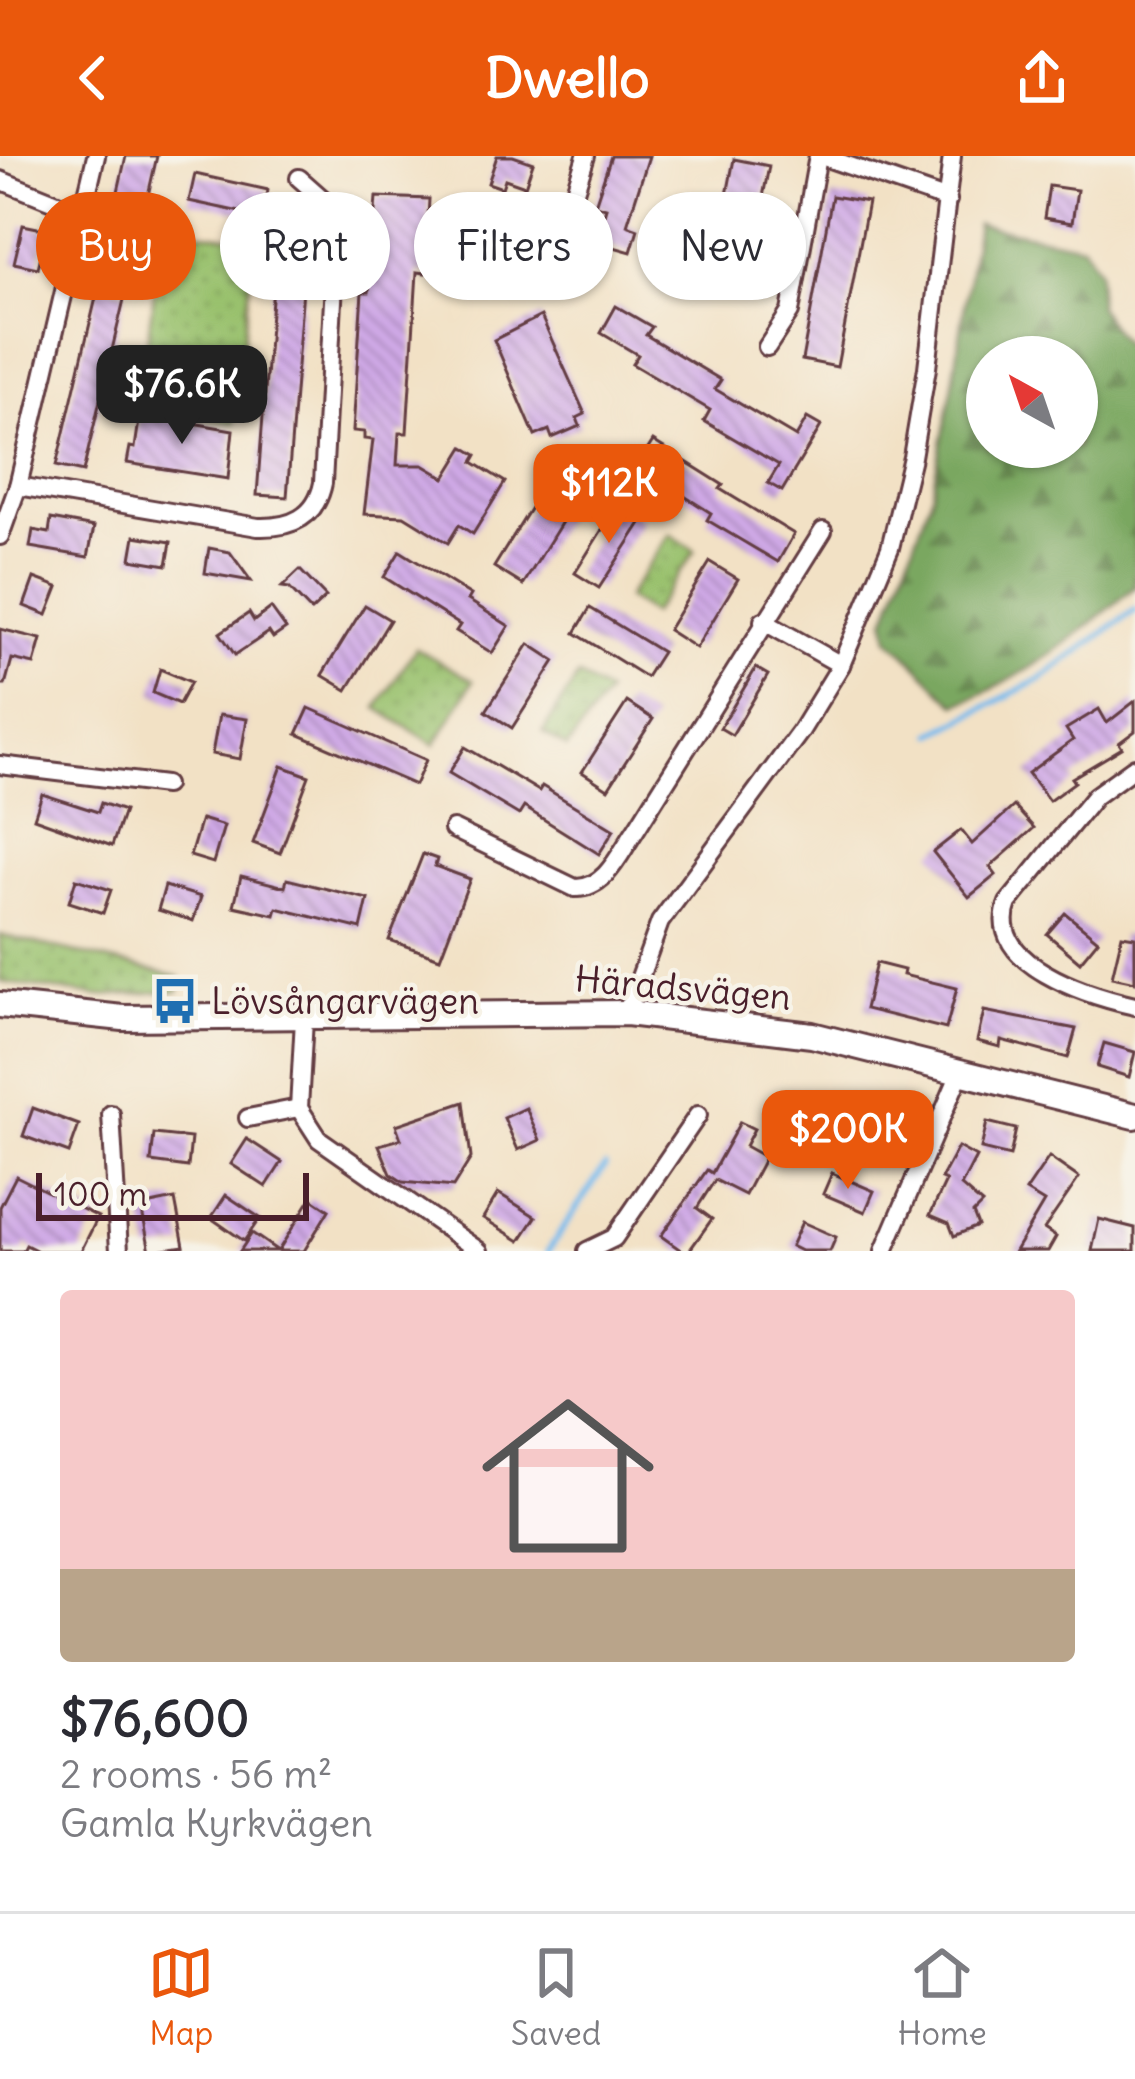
<!DOCTYPE html>
<html lang="en">
<head>
<meta charset="utf-8">
<style>
  body { margin:0; font-family:Delius,sans-serif; background:#f2f2f3; color:#2b2b33; height:100vh; display:flex; flex-direction:column; font-size:45px; white-space:nowrap }
  * { box-sizing:border-box; margin:0 }
  p { font-size:39px; color:#7c7c81 }
  .icon { flex:none; width:66px; height:66px; fill:none; stroke:currentColor; stroke-width:2; stroke-linecap:round; stroke-linejoin:round }
  .map { position:relative; height:1095px; overflow:hidden }
  .details { display:flex; flex-direction:column; background:#fff; flex:1 }
  .details>* { flex:none }
  .guide { position:absolute; left:36px; top:36px; width:1065px; height:108px; display:flex; gap:24px }
  .needle { width:78px; rotate:320deg }
  .fabs { position:absolute; left:966px; top:180px; display:grid; gap:24px }
  .fabs a { display:grid; place-items:center; width:132px; height:132px; border-radius:50%; background:#fff; box-shadow:0 3px 9px #0004; font-size:60px }
  .scale { position:absolute; left:36px; bottom:30px; width:273px; box-sizing:border-box; padding-left:12px; border:6px solid #4a1f2b; border-top:0; font-size:33px; line-height:42px; white-space:nowrap; color:#4a1f2b; -webkit-text-stroke:9px #f7f3e8; paint-order:stroke }
  .price { position:absolute; translate:-50% -102px; padding:0 27px; border-radius:24px; background:#ea580c; color:#fff; font-size:39px; line-height:78px; filter:drop-shadow(0 3px 6px #0008) }
  .price::after { content:''; position:absolute; left:50%; top:72px; width:36px; height:27px; margin-left:-18px; background:inherit; clip-path:polygon(0 0,100% 0,50% 100%) }
  .price.selected { background:#222; color:#fff }
  ul { padding:0; list-style:none }
  li { display:grid; align-content:center; gap:24px; height:636px; padding:0 60px }
  li+li { border-top:3px solid #e1e1e2 }
  li span { display:grid; place-items:center; height:372px; border-radius:12px; color:#555 }
  li>.icon { margin-inline-start:auto }
  span .icon { width:216px; height:216px; fill:#fffc; stroke-width:1 }
  li b { font-size:51px }
  .pill { padding:0 42px; border-radius:54px; background:#fff; box-shadow:0 3px 9px #0004; font-size:42px; line-height:108px }
  .pill.selected { background:#ea580c; color:#fff }
  header { display:flex; justify-content:space-between; align-items:center; height:156px; padding:0 60px; background:#ea580c; color:#fff; font-size:54px; font-weight:800 }
  .tabs { display:flex; justify-content:space-around; align-items:center; height:168px; border-top:3px solid #e1e1e2; background:#fff; font-size:33px; color:#7c7c81 }
  .tabs a { display:grid; justify-items:center; gap:6px }
  .tabs .selected { color:#ea580c }
  .map>svg:first-child { display:block }
  .grass { fill:url(#grass-dots); stroke:#72704c; stroke-width:3 }
  .forest { fill:url(#forest-firs); stroke:#626346; stroke-width:3; fill-rule:evenodd }
  .lines { fill:none; stroke-linecap:round; stroke-linejoin:round }
  .stream { stroke:#77bbed; stroke-width:6 }
  .building { fill:url(#building-back-hatch) }
  .street-casing { stroke:#633c42; stroke-width:22 }
  .secondary-casing { stroke:#633c42; stroke-width:30 }
  .street { stroke:#fff; stroke-width:16 }
  .secondary { stroke:#fff; stroke-width:24 }
  .labels { text-anchor:middle; dominant-baseline:central; stroke-width:9; stroke-linejoin:round; paint-order:stroke }
  .street-label { font-size:36px; fill:#4a1f2b; stroke:#f7f3e8 }
  .poi-label { font-size:36px; fill:#4a1f2b; stroke:#f7f3e8; text-anchor:start }
</style>
</head>
<body>
<header><svg class="icon" aria-label="back" viewBox="0 0 24 24"><path d="M15 5l-7 7 7 7"/></svg>Dwello<svg class="icon" aria-label="share" viewBox="0 0 24 24"><path d="M12 15V3M7 8l5-5 5 5M5 13v7h14v-7"/></svg></header>
<div class="map">
<svg width="1135" height="1095" viewBox="0 0 1135 1095">
  <defs>
    <pattern id="grass-dots" width="8" height="8" patternUnits="userSpaceOnUse" patternTransform="scale(3)"><rect width="8" height="8" fill="#99c16d"/><path d="M2 2h.1M6 6h.1" fill="none" stroke="#85a55f" stroke-width="1.8" stroke-linecap="round"/></pattern>
    <pattern id="forest-firs" width="22" height="20" patternUnits="userSpaceOnUse" patternTransform="scale(3)"><rect width="22" height="20" fill="#7aa760"/><path d="M5 1l3.5 6h-7zM16 11l3.5 6h-7z" fill="#66874f"/></pattern>
    <pattern id="building-back-hatch" width="6" height="6" patternUnits="userSpaceOnUse" patternTransform="scale(3)"><rect width="6" height="6" fill="#cfa9e6"/><path d="M-1 5l2 2M0 0l6 6M5-1l2 2" fill="none" stroke="#aa89bb"/></pattern>
  </defs>
  <rect width="100%" height="100%" fill="#f7f3e8"/>
  <filter id="ink" filterUnits="userSpaceOnUse"><feTurbulence type="fractalNoise" baseFrequency=".00833" numOctaves="2"/><feDisplacementMap in="SourceGraphic" scale="24" xChannelSelector="R" yChannelSelector="G"/><feConvolveMatrix kernelMatrix="1 2 1 2 8 2 1 2 1" color-interpolation-filters="sRGB"/></filter>
  <filter id="wash" filterUnits="userSpaceOnUse"><feTurbulence type="fractalNoise" baseFrequency=".004" numOctaves="4" result="noise"/><feDisplacementMap in="SourceGraphic" scale="48" xChannelSelector="R" yChannelSelector="G"/><feGaussianBlur stdDeviation="2.7" result="paint"/><feColorMatrix in="noise" values="0 0 0 0 0 0 0 0 0 0 0 0 0 0 0 0 0 1.4 0 .05"/><feComposite in="paint" operator="in"/></filter>
  <g filter="url(#wash)">
    <rect width="100%" height="100%" fill="#f2e1c5"/>
    <g class="grass">
      <polygon points="163,72 255,83 234,267 138,250"/>
      <polygon points="670,378 695,395 651,458 626,442"/>
      <polygon points="416,492 473,525 435,589 377,552"/>
      <polygon points="578,520 607,537 567,592 543,576"/>
      <polygon points="0,779 180,821 179,835 98,840 0,826"/>
    </g>
    <path class="forest" d="M 977,68 L 1083,89 L 1099,115 L 1098,151 L 1128,194 L 1135,197 L 1135,431 C 1079,478 1026,524 956,548 C 931,528 914,502 889,483 L 886,464 L 930,344 L 952,233 ZM 987,201 L 1077,201 L 1077,291 L 987,291 Z"/>
    <g class="lines">
      <g class="stream">
        <polyline points="933,578 1039,524 1135,454"/>
        <polyline points="548,1095 605,1010"/>
      </g>
    </g>
    <g id="blocks">
      <g class="building">
        <polygon points="126,0 157,0 136,92 107,85"/>
        <polygon points="497,0 513,0 533,7 525,30 505,23 502,32 488,27"/>
        <polygon points="611,0 649,0 627,69 638,73 631,96 596,86 606,52 595,49"/>
        <polygon points="734,3 769,10 744,139 709,132"/>
        <polygon points="195,18 268,34 263,61 189,45"/>
        <polygon points="1049,30 1077,34 1072,67 1044,62"/>
        <polygon points="832,40 868,46 837,211 802,204"/>
        <polygon points="376,41 429,43 425,117 417,116 407,277 399,277 397,309 423,309 445,322 464,291 477,299 473,306 505,326 473,378 459,369 448,387 404,360 364,358 373,284 364,283 364,276 353,275 362,136 369,136"/>
        <polygon points="23,69 47,74 38,112 14,107"/>
        <polygon points="277,78 307,80 287,341 257,339"/>
        <polygon points="99,129 126,135 83,316 56,310"/>
        <polygon points="616,150 652,171 646,179 721,224 715,233 796,281 807,262 821,270 782,335 768,327 779,309 704,265 710,254 632,208 638,199 601,177"/>
        <polygon points="541,160 585,258 577,262 580,270 552,282 549,274 535,280 494,184"/>
        <polygon points="140,258 233,274 228,323 127,307 130,291 135,292"/>
        <polygon points="653,285 723,329 720,333 794,378 778,406 707,364 711,357 637,310"/>
        <polygon points="555,313 581,329 581,335 523,429 494,411"/>
        <polygon points="618,348 643,364 599,432 575,417"/>
        <polygon points="51,363 94,371 88,401 30,391 33,374 49,377"/>
        <polygon points="135,380 171,386 167,409 131,403"/>
        <polygon points="209,392 230,396 251,425 205,417"/>
        <polygon points="400,395 471,439 468,444 509,470 492,497 456,475 460,469 384,421"/>
        <polygon points="710,406 738,423 696,492 668,474"/>
        <polygon points="300,414 326,441 311,455 289,432 282,431"/>
        <polygon points="34,422 58,431 47,459 24,450"/>
        <polygon points="365,449 390,464 347,534 322,519"/>
        <polygon points="271,452 286,473 273,482 269,476 235,499 220,477 249,457 254,465"/>
        <polygon points="590,452 662,496 646,521 575,477"/>
        <polygon points="0,473 41,483 34,508 12,503 5,529 0,529"/>
        <polygon points="529,488 555,505 512,572 486,555"/>
        <polygon points="756,512 768,519 732,579 720,572"/>
        <polygon points="160,513 191,526 179,548 153,537"/>
        <polygon points="1135,545 1135,575 1119,587 1122,592 1072,622 1075,626 1049,645 1028,617 1073,584 1066,573 1099,553 1107,567"/>
        <polygon points="627,546 653,563 608,633 582,616"/>
        <polygon points="309,552 426,604 415,629 297,578"/>
        <polygon points="219,559 247,563 240,603 212,598"/>
        <polygon points="465,591 539,635 542,630 614,674 599,698 524,651 519,659 449,617"/>
        <polygon points="282,610 309,620 280,697 253,687"/>
        <polygon points="42,638 98,656 101,647 124,655 112,690 34,662"/>
        <polygon points="1014,650 1034,672 990,711 996,719 969,741 933,696 961,674 972,688"/>
        <polygon points="201,663 224,670 213,707 190,700"/>
        <polygon points="423,698 437,703 435,710 470,723 440,802 389,784"/>
        <polygon points="241,720 285,731 287,723 368,743 361,773 277,752 275,759 234,750"/>
        <polygon points="76,723 111,734 103,757 69,746"/>
        <polygon points="165,730 201,741 193,765 158,754"/>
        <polygon points="1065,757 1098,784 1080,806 1047,778"/>
        <polygon points="1122,779 1135,781 1135,826 1112,821"/>
        <polygon points="876,807 904,814 903,819 957,832 946,873 865,853"/>
        <polygon points="984,855 1076,873 1068,902 1001,884 1000,891 977,885"/>
        <polygon points="1104,887 1135,896 1129,921 1097,911"/>
        <polygon points="464,946 471,1002 453,1031 403,1026 391,1018 379,989 401,983 396,969"/>
        <polygon points="852,946 888,963 877,988 840,972"/>
        <polygon points="33,952 79,969 69,997 23,980"/>
        <polygon points="526,952 540,984 518,994 504,962"/>
        <polygon points="740,966 754,973 745,990 765,1001 745,1039 715,1024 697,1052 712,1063 689,1095 682,1095 661,1080 707,1014 712,1017"/>
        <polygon points="987,966 1016,973 1010,1000 981,993"/>
        <polygon points="154,978 191,982 188,1011 151,1006"/>
        <polygon points="247,983 282,1006 266,1031 231,1008"/>
        <polygon points="958,991 976,1001 961,1030 982,1048 973,1057 978,1070 954,1080 949,1067 930,1059 946,1025 941,1023"/>
        <polygon points="1049,1001 1079,1022 1044,1073 1056,1081 1048,1095 1015,1095 1044,1046 1026,1035"/>
        <polygon points="832,1017 874,1035 865,1056 823,1038"/>
        <polygon points="16,1020 98,1061 81,1095 38,1095 26,1089 23,1095 0,1095 0,1051"/>
        <polygon points="498,1037 536,1061 520,1085 483,1062"/>
        <polygon points="226,1039 260,1062 244,1085 211,1062"/>
        <polygon points="311,1042 329,1054 304,1095 240,1095 252,1077 278,1095"/>
        <polygon points="175,1043 184,1090 150,1095 141,1050"/>
        <polygon points="1099,1063 1135,1072 1135,1095 1092,1095"/>
        <polygon points="802,1066 836,1081 830,1095 801,1095 791,1090"/>
      </g>
    </g>
  </g>
  <g filter="url(#ink)">
    <use href="#blocks" fill-opacity="0" stroke="#633c42" stroke-width="3"/>
    <g class="lines">
      <defs>
        <g id="street">
          <polyline points="821,0 948,44"/>
          <polyline points="0,24 82,57"/>
          <polyline points="577,72 573,41 586,0"/>
          <polyline points="767,191 790,156 818,0"/>
          <path d="M 18,330 L 258,371 C 290,372 316,362 323,327 L 337,72 L 325,45 L 299,22"/>
          <polyline points="0,380 18,330 96,0"/>
          <polyline points="763,465 841,509"/>
          <polyline points="0,609 165,629"/>
          <path d="M 1135,611 L 1095,640 L 1008,747 C 984,808 1090,840 1135,850"/>
          <path d="M 453,673 L 575,732 C 606,733 620,697 635,675 L 823,375"/>
          <polyline points="627,857 660,766 800,576 841,509 890,392 912,301 927,212 952,0"/>
          <polyline points="304,863 299,952 319,983 479,1095"/>
          <polyline points="111,958 119,1095"/>
          <polyline points="248,962 299,952"/>
          <polyline points="587,1095 614,1082 698,959"/>
          <polyline points="884,1095 961,915"/>
        </g>
        <polyline id="secondary" points="0,849 123,862 627,857 812,879 1135,960"/>
      </defs>
      <use href="#street" class="street-casing"/>
      <use href="#secondary" class="secondary-casing"/>
      <use href="#street" class="street"/>
      <use href="#secondary" class="secondary"/>
    </g>
  </g>
  <defs>
    <symbol id="bus-bare" viewBox="-9 -9 18 18"><path d="M-5-6H5V4H4V6H2V4H-2V6H-4V4H-5ZM-3.5-4V0h7V-4ZM-3.5 1.2v1.5H-2V1.2ZM2 1.2v1.5H3.5V1.2Z" fill="#1f6fb2" stroke="#f7f3e8" stroke-width="2.5" paint-order="stroke"/></symbol>
  </defs>
  <g fill-rule="evenodd">
    <use href="#bus-bare" x="142" y="812" width="66" height="66"/>
  </g>
  <g class="labels">
    <g class="street-label">
      <text transform="translate(683 832) rotate(5)">Häradsvägen</text>
    </g>
    <g class="poi-label">
      <text x="211" y="845">Lövsångarvägen</text>
    </g>
  </g>
</svg>
<div class="fabs">
<a><svg class="needle" viewBox="-14 -14 28 28"><path d="M0-13l5 13h-10z" fill="#e53935"/><path d="M0 13l5-13h-10z" fill="#7c7c81"/></svg></a>
</div>
<div class="scale">100 m</div>
<b class="price selected" style="left:182px;top:291px">$76.6K</b>
<b class="price" style="left:609px;top:390px">$112K</b>
<b class="price" style="left:848px;top:1036px">$200K</b>
<div class="guide">
<a class="pill selected">Buy</a>
<a class="pill">Rent</a>
<a class="pill">Filters</a>
<a class="pill">New</a>
</div>
</div>
<section class="details">
<ul>
<li><span style="background:linear-gradient(#f6c9c9 75%,#b9a48a 0)"><svg class="icon" aria-label="home" viewBox="0 0 24 24"><path d="M3 11l9-7 9 7M6 9v11h12V9"/></svg></span><div><b>$76,600</b><p>2 rooms · 56 m²</p><p>Gamla Kyrkvägen</p></div></li>
</ul>
</section>
<nav class="tabs">
<a class="selected"><svg class="icon" aria-label="map" viewBox="0 0 24 24"><path d="M3 6l6-2 6 2 6-2v14l-6 2-6-2-6 2zM9 4v14M15 6v14"/></svg>Map</a>
<a><svg class="icon" aria-label="saved" viewBox="0 0 24 24"><path d="M7 4h10v16l-5-4-5 4z"/></svg>Saved</a>
<a><svg class="icon" aria-label="home" viewBox="0 0 24 24"><path d="M3 11l9-7 9 7M6 9v11h12V9"/></svg>Home</a>
</nav>
</body>
</html>
